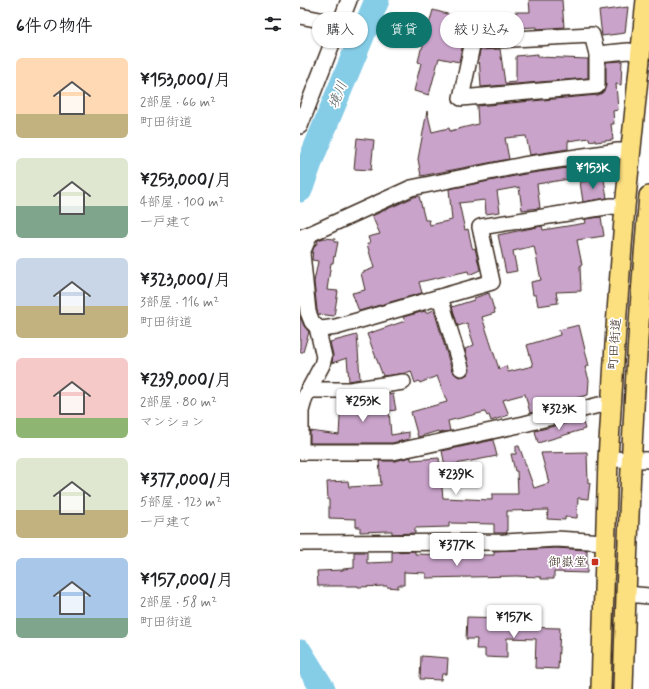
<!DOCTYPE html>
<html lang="ja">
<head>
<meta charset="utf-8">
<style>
  body { margin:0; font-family:Mynerve,"Klee One",sans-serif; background:#f6f6f6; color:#202124; height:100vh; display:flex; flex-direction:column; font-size:15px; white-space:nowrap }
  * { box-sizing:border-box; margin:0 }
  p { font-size:13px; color:#757577 }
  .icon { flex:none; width:22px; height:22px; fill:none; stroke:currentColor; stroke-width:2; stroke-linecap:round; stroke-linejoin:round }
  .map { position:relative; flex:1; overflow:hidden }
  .sheet { display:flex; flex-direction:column; background:#fff; width:300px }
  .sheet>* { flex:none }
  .hud { position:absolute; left:12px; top:12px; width:277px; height:36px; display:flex; gap:8px }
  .price { position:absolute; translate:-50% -34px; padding:0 9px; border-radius:4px; background:#fff; color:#222; font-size:13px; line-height:26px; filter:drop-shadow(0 1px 2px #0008) }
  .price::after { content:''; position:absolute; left:50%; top:24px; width:12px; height:9px; margin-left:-6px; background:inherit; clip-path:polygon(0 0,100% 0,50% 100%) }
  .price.selected { background:#0f766e; color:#fff }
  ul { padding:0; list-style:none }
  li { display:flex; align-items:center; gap:12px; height:100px; padding:0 16px }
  li span { display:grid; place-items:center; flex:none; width:112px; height:80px; border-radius:6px; color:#555 }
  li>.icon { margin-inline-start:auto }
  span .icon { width:48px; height:48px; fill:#fffc; stroke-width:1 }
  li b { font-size:17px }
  h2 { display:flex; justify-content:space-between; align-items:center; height:48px; padding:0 16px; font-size:17px }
  .pill { padding:0 14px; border-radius:18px; background:#fff; box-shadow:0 1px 3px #0004; font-size:14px; line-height:36px }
  .pill.selected { background:#0f766e; color:#fff }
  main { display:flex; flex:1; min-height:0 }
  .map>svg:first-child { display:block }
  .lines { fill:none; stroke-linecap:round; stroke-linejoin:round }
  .river { stroke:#85cce6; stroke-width:25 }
  .building { fill:#c9a3ca; stroke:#3b2a1e }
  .minor-casing { stroke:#3b2a1e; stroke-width:18 }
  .major-casing { stroke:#3b2a1e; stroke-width:22 }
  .minor { stroke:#fff; stroke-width:15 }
  .major { stroke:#fce080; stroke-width:19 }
  .poi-dot { fill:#c8321e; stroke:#fff; stroke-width:1.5 }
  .labels { text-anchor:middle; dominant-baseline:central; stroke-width:3.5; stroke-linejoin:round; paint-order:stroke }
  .street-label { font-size:13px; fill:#3b2a1e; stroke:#fff }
  .poi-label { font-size:13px; fill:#3b2a1e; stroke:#fff; text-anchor:end }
  .water-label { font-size:14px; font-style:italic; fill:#515b5a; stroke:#fff }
</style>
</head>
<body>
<main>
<section class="sheet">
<h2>6件の物件<svg class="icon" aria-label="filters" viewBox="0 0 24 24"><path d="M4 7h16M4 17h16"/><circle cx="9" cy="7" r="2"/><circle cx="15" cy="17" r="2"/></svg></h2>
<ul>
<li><span style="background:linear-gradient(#ffd9b3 70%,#c2b280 0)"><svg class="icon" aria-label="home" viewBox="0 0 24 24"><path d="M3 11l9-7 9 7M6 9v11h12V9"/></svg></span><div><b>¥153,000/月</b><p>2部屋 · 66 m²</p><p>町田街道</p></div></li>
<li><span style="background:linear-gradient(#dfe7d0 60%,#7fa58c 0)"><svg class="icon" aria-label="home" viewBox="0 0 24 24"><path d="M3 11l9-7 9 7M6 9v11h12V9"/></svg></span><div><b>¥253,000/月</b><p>4部屋 · 100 m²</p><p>一戸建て</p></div></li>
<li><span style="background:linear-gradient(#c9d6e8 60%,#c2b280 0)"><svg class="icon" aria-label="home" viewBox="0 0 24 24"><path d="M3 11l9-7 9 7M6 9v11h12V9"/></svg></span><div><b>¥323,000/月</b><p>3部屋 · 116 m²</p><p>町田街道</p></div></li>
<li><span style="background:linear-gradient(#f6c9c9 75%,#8fb573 0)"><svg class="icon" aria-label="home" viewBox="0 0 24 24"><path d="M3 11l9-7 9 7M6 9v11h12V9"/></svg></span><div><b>¥239,000/月</b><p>2部屋 · 80 m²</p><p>マンション</p></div></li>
<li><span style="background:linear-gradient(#dfe7d0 65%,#c2b280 0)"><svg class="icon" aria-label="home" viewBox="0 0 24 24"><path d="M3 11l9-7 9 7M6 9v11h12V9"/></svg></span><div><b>¥377,000/月</b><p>5部屋 · 123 m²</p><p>一戸建て</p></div></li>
<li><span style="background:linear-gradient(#a9c7e8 75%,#7fa58c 0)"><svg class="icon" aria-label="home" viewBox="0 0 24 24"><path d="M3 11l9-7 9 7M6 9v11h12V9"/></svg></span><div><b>¥157,000/月</b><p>2部屋 · 58 m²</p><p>町田街道</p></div></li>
</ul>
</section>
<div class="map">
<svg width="349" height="689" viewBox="0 0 349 689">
  <rect width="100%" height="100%" fill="#fff"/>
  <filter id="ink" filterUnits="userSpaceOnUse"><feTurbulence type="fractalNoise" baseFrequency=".025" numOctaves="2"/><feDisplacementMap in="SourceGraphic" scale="8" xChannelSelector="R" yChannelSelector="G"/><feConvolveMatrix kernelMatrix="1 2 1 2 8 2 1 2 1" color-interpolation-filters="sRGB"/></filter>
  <g filter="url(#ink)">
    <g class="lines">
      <g class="river">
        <polyline points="0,190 14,152 77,0"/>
        <polyline points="0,652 23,689"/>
      </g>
    </g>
    <g class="building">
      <polygon points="229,0 262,0 264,27 237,29 237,27 215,28 215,12 230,12"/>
      <polygon points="328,7 325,33 302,36 299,11"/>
      <polygon points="133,10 158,17 172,16 168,34 164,39 159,62 139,58 129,95 114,91 121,63 118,62 121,49 122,49"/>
      <polygon points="194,12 197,31 177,32 176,15"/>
      <polygon points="200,49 205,83 216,82 216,56 238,54 238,57 288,59 288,78 181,87 179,56 180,50"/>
      <polygon points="322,61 321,85 316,84 318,110 313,111 314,124 311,124 313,140 295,142 295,140 290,141 289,138 268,141 268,149 230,155 226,136 205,138 209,159 121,176 118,159 127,111 132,132 149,128 150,131 178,124 177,106 298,95 302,93 306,86 306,62"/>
      <polygon points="57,138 74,140 71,170 54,169"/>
      <polygon points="288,165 289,176 237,184 240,208 222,210 219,187 197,191 200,212 186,214 185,200 159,203 165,230 168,229 172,247 173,249 175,248 180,270 169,275 168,271 119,282 122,293 59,311 52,293 65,290 61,273 74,268 67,244 70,243 68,237 80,234 72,216 114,197 119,196 125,220 129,220 130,225 152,220 149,189 225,174"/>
      <polygon points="304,179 307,198 283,202 280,182"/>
      <polygon points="301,217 304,236 277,240 282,265 280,266 281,291 256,292 258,303 238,306 236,295 233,295 231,282 241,280 234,246 213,251 217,271 206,273 198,235 242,226 243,230 286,223 285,219"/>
      <polygon points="24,238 35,239 34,242 38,242 35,257 34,256 33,263 31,263 27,290 38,291 34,316 18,314 17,310 14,282 18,261 12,260 13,249 16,244 17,244 18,240"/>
      <polygon points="189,293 195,313 182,317 199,369 206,366 208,372 233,366 227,345 260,335 259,330 279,325 289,366 285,367 289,380 288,395 276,398 277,401 230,413 225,394 203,400 209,415 191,421 189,415 187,416 185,412 148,421 150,431 139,433 138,431 118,437 111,412 147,402 137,376 120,383 119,381 115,383 111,371 106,373 83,376 67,334 105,321 103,317 125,311 126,313 134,310 152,371 155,374 159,377 164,376 168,374 170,370 165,349 174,345 167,323 158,326 152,307 174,300 174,298"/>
      <polygon points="0,316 4,326 9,332 3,352 0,352"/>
      <polygon points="57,335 60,379 49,381 47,358 32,363 33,355 30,342"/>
      <polygon points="93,394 96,410 89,411 91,435 109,432 109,439 92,443 10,443 10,431 39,435 41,400 50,400 50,399 62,397 62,401"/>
      <polygon points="282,419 285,429 238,443 235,431"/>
      <polygon points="193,440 197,456 145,466 142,451"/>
      <polygon points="216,446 219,446 234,488 249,483 241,453 287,452 288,483 290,483 288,499 278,498 277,518 265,517 265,520 247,519 248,510 207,511 207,533 194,533 194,524 149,523 149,527 115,528 115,533 92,534 92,531 88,531 60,532 60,527 56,527 56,519 29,518 29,500 28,500 27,482 48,481 49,487 81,485 79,461 95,461 111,457 111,460 139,458 143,498 192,500 192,494 218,494 217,471 215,471 211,454 216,454"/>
      <polygon points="256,548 287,550 287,573 254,572 254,579 241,579 241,577 216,576 126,578 126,573 104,572 104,585 98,585 98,588 87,587 87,586 58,587 58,586 18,586 17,571 43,570 43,569 54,568 54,552 67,552 67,563 92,562 92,552 115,551 115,554 146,555 146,551 162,551 162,554 168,554 168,555 194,555 194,551"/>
      <polygon points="167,617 208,618 208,620 221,620 221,627 260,628 258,669 235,668 236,639 207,638 207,658 185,657 185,649 176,649 177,639 166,639"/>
      <polygon points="121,656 148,658 147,674 142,674 141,680 120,679"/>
    </g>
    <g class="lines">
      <defs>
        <g id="minor">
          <polyline points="0,16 40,24"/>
          <polygon points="292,35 297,54 297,86 161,98 173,41"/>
          <polyline points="297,54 328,51 340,53"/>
          <polyline points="0,126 49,0"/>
          <polyline points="10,234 2,253 8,312 12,322 17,327 22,329 36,327 192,282 180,227 312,206 325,207"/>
          <polyline points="1,237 10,234 111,188 223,165 318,151 331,151"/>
          <polyline points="140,297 161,368"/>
          <polyline points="17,327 24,357 22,365 5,397 1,411 1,452 93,452 224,424 299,405 311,405"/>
          <polyline points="8,390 50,390 103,382"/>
          <polyline points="308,459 349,460"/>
          <polyline points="0,543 205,542 256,539 305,542"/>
          <polyline points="326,594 349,596"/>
        </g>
        <g id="major">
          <polyline points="301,689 308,459 317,312 325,207 346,0"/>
          <path d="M 323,689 C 328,524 334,360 349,196"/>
        </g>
      </defs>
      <use href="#minor" class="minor-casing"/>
      <use href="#major" class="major-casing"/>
      <use href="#minor" class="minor"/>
      <use href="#major" class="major"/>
    </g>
  </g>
  <rect class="poi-dot" x="291" y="558" width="8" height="8" rx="2"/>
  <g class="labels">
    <g class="street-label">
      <text transform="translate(315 344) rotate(-86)">町田街道</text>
    </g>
    <g class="poi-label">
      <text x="287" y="562">御嶽堂</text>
    </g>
    <g class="water-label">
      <text transform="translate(38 95) rotate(-68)">境川</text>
    </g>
  </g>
</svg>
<b class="price selected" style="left:293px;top:190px">¥153K</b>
<b class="price" style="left:63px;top:423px">¥253K</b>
<b class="price" style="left:259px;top:431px">¥323K</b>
<b class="price" style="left:156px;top:496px">¥239K</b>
<b class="price" style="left:157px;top:567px">¥377K</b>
<b class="price" style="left:214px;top:639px">¥157K</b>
<div class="hud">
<a class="pill">購入</a>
<a class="pill selected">賃貸</a>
<a class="pill">絞り込み</a>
</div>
</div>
</main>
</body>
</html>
